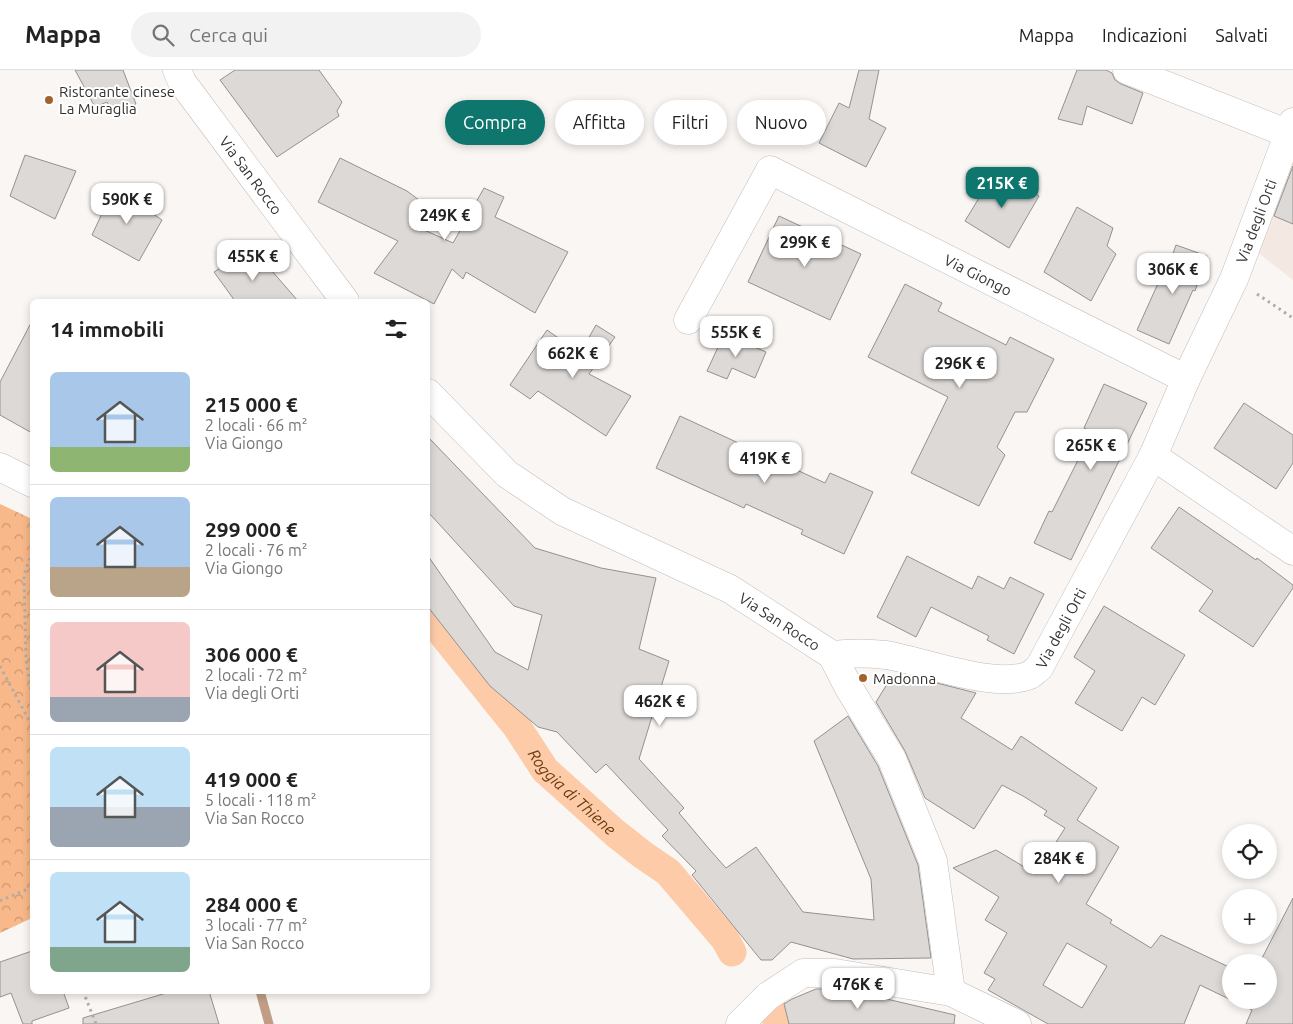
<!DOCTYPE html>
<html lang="it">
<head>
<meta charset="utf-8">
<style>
  body { margin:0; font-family:Ubuntu,sans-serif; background:#f2f2f2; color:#222; height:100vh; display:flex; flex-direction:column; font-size:19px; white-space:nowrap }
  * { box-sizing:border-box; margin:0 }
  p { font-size:16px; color:#767676 }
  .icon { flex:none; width:28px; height:28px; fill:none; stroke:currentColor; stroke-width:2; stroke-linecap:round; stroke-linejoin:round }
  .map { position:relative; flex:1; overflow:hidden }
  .drawer { position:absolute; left:30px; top:229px; width:400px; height:695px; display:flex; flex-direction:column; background:#fff; border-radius:8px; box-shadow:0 2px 8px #0003 }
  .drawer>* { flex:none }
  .hud { position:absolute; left:445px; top:30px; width:475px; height:45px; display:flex; gap:10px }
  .controls { position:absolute; left:1222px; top:754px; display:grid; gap:10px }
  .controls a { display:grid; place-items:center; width:55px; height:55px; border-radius:50%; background:#fff; box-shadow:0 2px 8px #0003; font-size:25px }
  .price { position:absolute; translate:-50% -42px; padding:0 11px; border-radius:10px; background:#fff; color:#222; font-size:16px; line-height:32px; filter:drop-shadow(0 1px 2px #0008) }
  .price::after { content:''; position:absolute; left:50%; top:30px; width:15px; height:11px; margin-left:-8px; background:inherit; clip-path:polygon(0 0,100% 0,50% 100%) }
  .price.current { background:#0f766e; color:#fff }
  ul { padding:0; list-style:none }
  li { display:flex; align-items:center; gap:15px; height:125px; padding:0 20px }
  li+li { border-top:1px solid #e0e0e0 }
  li span { display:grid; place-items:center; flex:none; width:140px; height:100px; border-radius:8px; color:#555 }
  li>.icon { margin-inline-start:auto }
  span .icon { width:60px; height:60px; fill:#fffc; stroke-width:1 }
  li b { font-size:21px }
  h2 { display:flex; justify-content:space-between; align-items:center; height:60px; padding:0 20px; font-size:21px }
  .tag { padding:0 18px; border-radius:22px; background:#fff; box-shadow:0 2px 8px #0003; font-size:18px; line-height:45px }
  .tag.current { background:#0f766e; color:#fff }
  header { display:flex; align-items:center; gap:30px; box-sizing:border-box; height:70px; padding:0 25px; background:#fff; border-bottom:1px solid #e0e0e0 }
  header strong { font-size:24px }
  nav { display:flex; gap:28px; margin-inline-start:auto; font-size:18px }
  .search { width:350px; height:45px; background:#f2f2f2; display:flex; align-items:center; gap:12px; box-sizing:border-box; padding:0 18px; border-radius:28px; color:#767676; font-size:19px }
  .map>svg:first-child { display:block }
  .built { fill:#f4e9e2 }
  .park { fill:url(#park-crowns) }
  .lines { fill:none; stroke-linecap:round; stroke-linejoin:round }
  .stream { stroke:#c09d84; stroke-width:9 }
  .canal { stroke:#fdcba8; stroke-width:29 }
  .building { fill:#ddd9d6; stroke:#94918e; fill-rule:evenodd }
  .minor-casing { stroke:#c1bdba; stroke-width:29 }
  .path { stroke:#afadaa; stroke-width:3; stroke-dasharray:2.5 4; stroke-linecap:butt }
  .minor { stroke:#fff; stroke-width:28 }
  .poi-dot { fill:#a2622c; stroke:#fff; stroke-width:2 }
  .labels { text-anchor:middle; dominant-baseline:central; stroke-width:4; stroke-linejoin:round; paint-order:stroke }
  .poi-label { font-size:15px; fill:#333231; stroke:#fff; text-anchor:start }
  .street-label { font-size:15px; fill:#333231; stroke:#fff }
  .water-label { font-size:16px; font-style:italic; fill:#6d3a0b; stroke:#fff }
</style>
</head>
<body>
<header>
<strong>Mappa</strong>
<div class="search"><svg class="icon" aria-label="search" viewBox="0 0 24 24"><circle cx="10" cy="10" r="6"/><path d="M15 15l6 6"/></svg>Cerca qui</div>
<nav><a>Mappa</a><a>Indicazioni</a><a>Salvati</a></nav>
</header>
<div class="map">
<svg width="1293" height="954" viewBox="0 0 1293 954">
  <defs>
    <pattern id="park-crowns" width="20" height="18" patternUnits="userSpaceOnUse" patternTransform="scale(1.25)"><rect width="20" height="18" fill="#f8b889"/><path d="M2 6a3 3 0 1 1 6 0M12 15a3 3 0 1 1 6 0" fill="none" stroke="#c99671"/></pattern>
  </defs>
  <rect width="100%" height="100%" fill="#faf6f3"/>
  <polygon class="built" points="1293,69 1293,210 1256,181"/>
  <polygon class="park" points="0,434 32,449 32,848 0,863"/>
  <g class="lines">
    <polyline class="stream" points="260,921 269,954"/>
    <g class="canal">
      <path id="s1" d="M 428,546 L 517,657 L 545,700 L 615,763 L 643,785 L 668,802 L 725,869 L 732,882"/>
      <polyline points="777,944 777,954"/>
    </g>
  </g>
  <g class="building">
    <polygon points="75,0 123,0 136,34 113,44 107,32 95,37"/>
    <polygon points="235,0 319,0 342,32 337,41 339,46 277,87 220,10"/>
    <polygon points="859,0 879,0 869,49 886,58 866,97 819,73 839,33 849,38"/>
    <polygon points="1077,0 1106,0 1112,3 1115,10 1121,14 1143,23 1132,54 1087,36 1082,55 1058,49"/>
    <polygon points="25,85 76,101 55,149 10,126"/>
    <polygon points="340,88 407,121 419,130 411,154 453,173 484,118 504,127 495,147 568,182 535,243 466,202 463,209 452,199 434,234 374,203 398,171 318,132"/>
    <polygon points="1293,96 1293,154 1274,146"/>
    <polygon points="996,100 1039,126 1009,178 965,151"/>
    <polygon points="113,120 140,131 143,137 162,150 139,191 92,165"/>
    <polygon points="1077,137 1113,158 1107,176 1116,184 1091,231 1044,202"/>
    <polygon points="779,146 861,184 830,250 748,212"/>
    <polygon points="1176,175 1207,186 1195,221 1193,220 1169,274 1137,260 1160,209 1164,209"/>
    <polygon points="259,186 298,231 235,231 214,202 233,190 240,197"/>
    <polygon points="905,214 942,233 938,241 1006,275 1010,267 1054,289 1027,342 1015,342 997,377 1005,385 979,436 911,403 948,327 868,287"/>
    <polygon points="32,251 32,363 0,345 0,312"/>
    <polygon points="596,255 615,267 589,304 631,326 606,366 538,321 530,329 510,315 547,260 580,283"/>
    <polygon points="724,264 766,282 755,308 732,298 727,309 707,301"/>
    <polygon points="1104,314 1147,333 1071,490 1034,473 1049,441 1052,442 1092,362 1084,358"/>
    <polygon points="1244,333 1293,365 1293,393 1276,419 1214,378"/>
    <polygon points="680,346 825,413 830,403 873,422 844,484 801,464 803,460 746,434 744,438 656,398"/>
    <polygon points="428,367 535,478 601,498 656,508 639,579 669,591 639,689 684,738 679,743 710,780 726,798 756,777 803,842 874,850 871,809 814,671 848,646 878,696 918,795 931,888 853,889 791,872 772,890 761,890 692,805 696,801 662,766 668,760 606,694 596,703 557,662 538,657 490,616 428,537 428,486 495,582 528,600 542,545 514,536 428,442"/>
    <polygon points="1179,437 1256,490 1257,488 1293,515 1293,518 1253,577 1199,541 1213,521 1151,478"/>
    <polygon points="907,486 972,519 978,506 1004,519 1010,507 1044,524 1014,584 987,570 989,566 931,537 916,567 877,547"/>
    <polygon points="1104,536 1185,585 1155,635 1142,627 1122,661 1075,633 1095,601 1074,587"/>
    <path d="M 892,606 L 921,609 L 976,623 L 961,648 L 1012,680 L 1021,666 L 1097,718 L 1077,750 L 1119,777 L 1086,834 L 1112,850 L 1110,853 L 1151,878 L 1161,865 L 1231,898 L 1231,930 L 1269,930 L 1269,892 L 1260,892 L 1293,828 L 1293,954 L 1246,954 L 1252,940 L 1200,915 L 1184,954 L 1048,954 L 988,920 L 995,909 L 984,903 L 1007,863 L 985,850 L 999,827 L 953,798 L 996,780 L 1036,804 L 1065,758 L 1044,745 L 1047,741 L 1023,726 L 1002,715 L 974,759 L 925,728 L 905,681 L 876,632 ZM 1067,873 L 1107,896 L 1082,938 L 1043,915 Z"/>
    <polygon points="32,881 32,921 63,921 69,938 32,951 32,954 23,954 11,923 0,927 0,892"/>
    <polygon points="816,919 834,919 861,923 955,945 954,954 789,954 784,934 792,929"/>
    <polygon points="173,921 209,921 219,954 83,954 83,948"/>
  </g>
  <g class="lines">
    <defs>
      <g id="minor">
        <path id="s2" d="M 177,0 L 182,12 L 345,231"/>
        <polyline points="1127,0 1289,64"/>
        <path id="s3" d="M 688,250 L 770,100 L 1186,309"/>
        <path id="s4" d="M 428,323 L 507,404 L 562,441 L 730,519 L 832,585 L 849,618 L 892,689 L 933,791 L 951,922"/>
        <polyline points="1153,386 1293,481"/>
        <polyline points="0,397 32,413"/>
        <path id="s5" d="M 832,585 C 850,583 868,583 886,585 C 924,591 995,620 1030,605 C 1033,603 1036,600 1039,598 L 1153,386 L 1186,309 L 1234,209 L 1293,52"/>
        <polyline points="740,954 768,926 803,903 835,903 951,922 1017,954"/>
      </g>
    </defs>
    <use href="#minor" class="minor-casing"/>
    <g class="path">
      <polyline points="1257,224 1293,248"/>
      <polyline points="32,482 24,505 26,589 32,628"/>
      <polyline points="0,596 32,656"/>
      <polyline points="0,831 32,817"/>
      <polyline points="83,921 96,954"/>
    </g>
    <use href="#minor" class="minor"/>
  </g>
  <g class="poi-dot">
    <circle cx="49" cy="30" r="5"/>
    <circle cx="863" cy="608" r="5"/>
  </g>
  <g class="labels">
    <g class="poi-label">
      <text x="59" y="21">Ristorante cinese<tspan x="59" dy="17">La Muraglia</tspan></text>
      <text x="873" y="608">Madonna</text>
    </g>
    <g class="street-label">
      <text stroke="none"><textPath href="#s2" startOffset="129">Via San Rocco</textPath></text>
      <text stroke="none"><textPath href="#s5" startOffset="710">Via degli Orti</textPath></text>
      <text stroke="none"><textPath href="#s3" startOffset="404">Via Giongo</textPath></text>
      <text stroke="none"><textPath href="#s4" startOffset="424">Via San Rocco</textPath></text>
      <text stroke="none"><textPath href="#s5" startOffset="258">Via degli Orti</textPath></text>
    </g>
    <g class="water-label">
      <text stroke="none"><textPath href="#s1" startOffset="228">Roggia di Thiene</textPath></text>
    </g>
  </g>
</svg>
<div class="controls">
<a><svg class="icon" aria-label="locate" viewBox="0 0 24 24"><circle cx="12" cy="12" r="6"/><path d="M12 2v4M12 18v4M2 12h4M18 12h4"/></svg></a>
<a>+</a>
<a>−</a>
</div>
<b class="price current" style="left:1002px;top:139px">215K €</b>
<b class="price" style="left:127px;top:155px">590K €</b>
<b class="price" style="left:445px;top:171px">249K €</b>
<b class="price" style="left:805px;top:198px">299K €</b>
<b class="price" style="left:253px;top:212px">455K €</b>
<b class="price" style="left:1173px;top:225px">306K €</b>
<b class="price" style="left:736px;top:288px">555K €</b>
<b class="price" style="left:573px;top:309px">662K €</b>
<b class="price" style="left:960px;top:319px">296K €</b>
<b class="price" style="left:1091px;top:401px">265K €</b>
<b class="price" style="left:765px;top:414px">419K €</b>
<b class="price" style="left:660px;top:657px">462K €</b>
<b class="price" style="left:1059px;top:814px">284K €</b>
<b class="price" style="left:858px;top:940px">476K €</b>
<div class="hud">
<a class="tag current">Compra</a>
<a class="tag">Affitta</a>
<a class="tag">Filtri</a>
<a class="tag">Nuovo</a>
</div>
<section class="drawer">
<h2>14 immobili<svg class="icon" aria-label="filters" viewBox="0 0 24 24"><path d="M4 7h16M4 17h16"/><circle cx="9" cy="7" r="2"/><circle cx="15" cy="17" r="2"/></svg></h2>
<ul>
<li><span style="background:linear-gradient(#a9c7e8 75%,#8fb573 0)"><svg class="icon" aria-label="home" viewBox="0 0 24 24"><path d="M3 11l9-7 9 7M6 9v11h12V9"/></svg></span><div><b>215 000 €</b><p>2 locali · 66 m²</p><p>Via Giongo</p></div></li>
<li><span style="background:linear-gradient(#a9c7e8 70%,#b9a48a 0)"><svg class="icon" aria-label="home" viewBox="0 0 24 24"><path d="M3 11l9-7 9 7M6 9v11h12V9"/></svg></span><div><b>299 000 €</b><p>2 locali · 76 m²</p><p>Via Giongo</p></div></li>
<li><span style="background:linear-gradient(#f6c9c9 75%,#9aa5b1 0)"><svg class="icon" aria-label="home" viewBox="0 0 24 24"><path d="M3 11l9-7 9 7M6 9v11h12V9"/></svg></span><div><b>306 000 €</b><p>2 locali · 72 m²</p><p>Via degli Orti</p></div></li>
<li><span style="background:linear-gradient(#bfe0f5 60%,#9aa5b1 0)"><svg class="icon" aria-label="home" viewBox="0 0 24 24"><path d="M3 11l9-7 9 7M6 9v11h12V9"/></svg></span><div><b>419 000 €</b><p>5 locali · 118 m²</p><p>Via San Rocco</p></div></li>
<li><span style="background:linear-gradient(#bfe0f5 75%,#7fa58c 0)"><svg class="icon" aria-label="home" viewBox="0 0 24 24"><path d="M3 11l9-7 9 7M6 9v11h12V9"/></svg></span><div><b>284 000 €</b><p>3 locali · 77 m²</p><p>Via San Rocco</p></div></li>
</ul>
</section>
</div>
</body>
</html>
